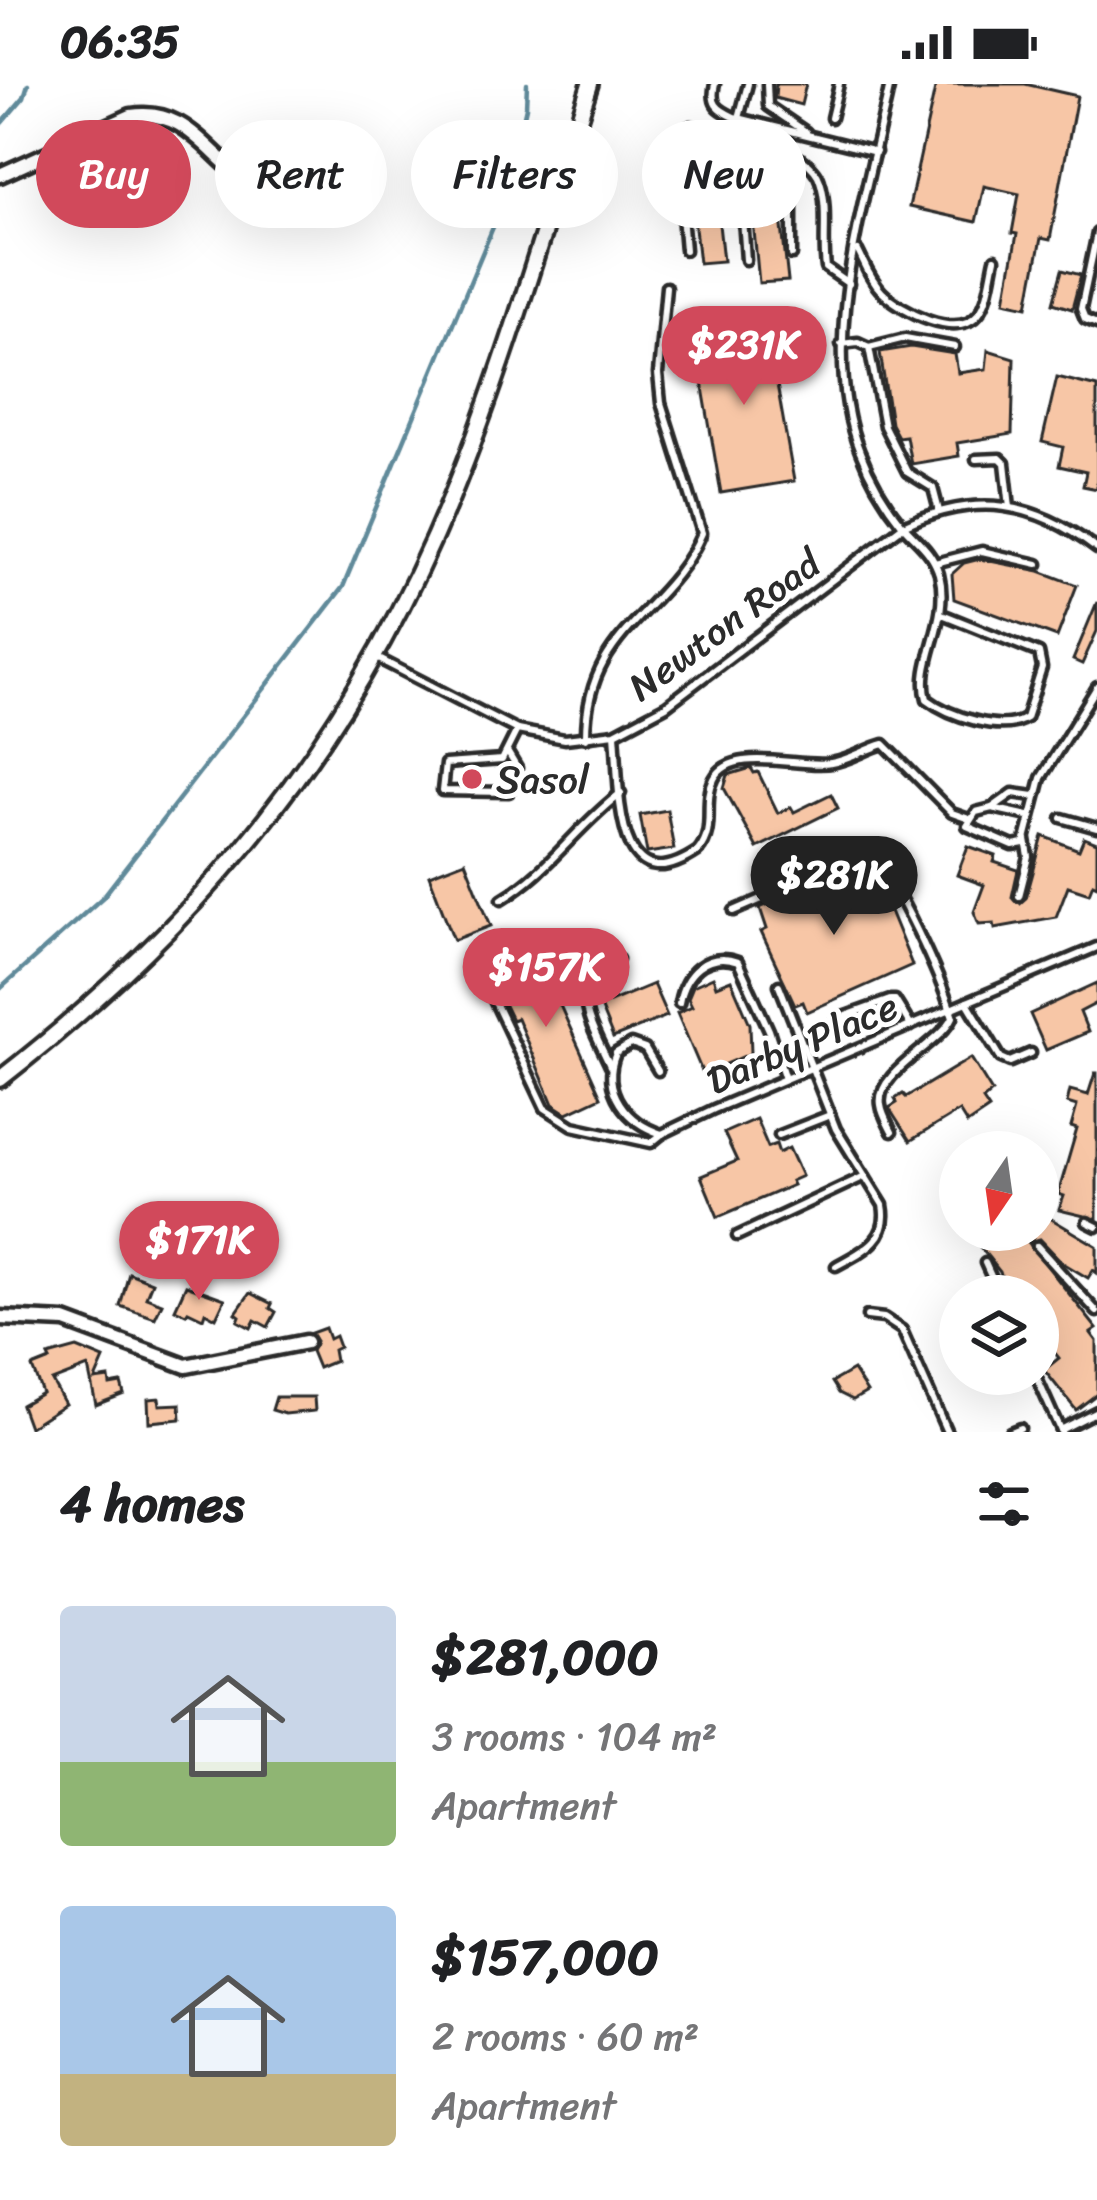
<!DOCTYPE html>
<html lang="en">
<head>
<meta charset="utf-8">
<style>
  body { margin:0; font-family:Sriracha,sans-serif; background:#f6f6f6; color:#202124; height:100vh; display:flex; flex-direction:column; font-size:45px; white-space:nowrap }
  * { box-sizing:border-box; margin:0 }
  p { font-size:39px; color:#757577 }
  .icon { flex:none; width:66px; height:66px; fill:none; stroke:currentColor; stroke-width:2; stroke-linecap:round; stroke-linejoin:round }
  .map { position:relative; height:1348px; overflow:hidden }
  .panel { display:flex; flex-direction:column; background:#fff; flex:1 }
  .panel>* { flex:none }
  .top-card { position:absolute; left:36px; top:36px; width:1026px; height:108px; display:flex; gap:24px }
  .needle { width:78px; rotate:193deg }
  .buttons { position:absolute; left:939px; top:1047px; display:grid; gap:24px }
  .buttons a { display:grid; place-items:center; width:120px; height:120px; border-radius:50%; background:#fff; box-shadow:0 12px 48px #0002; font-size:60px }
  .price { position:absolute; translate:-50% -102px; padding:0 27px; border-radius:42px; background:#d1495b; color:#fff; font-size:39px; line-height:78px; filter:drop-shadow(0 3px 6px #0008) }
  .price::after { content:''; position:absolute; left:50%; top:72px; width:36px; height:27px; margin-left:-18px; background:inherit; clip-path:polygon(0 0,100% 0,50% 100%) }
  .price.selected { background:#222; color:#fff }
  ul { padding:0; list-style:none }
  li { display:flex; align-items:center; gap:36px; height:300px; padding:0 60px }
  li span { display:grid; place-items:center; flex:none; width:336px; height:240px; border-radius:12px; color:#555 }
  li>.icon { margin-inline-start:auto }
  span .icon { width:144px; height:144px; fill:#fffc; stroke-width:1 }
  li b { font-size:51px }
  h2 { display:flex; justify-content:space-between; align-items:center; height:144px; padding:0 60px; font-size:51px }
  .tag { padding:0 42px; border-radius:54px; background:#fff; box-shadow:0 12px 48px #0002; font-size:42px; line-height:108px }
  .tag.selected { background:#d1495b; color:#fff }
  .status { display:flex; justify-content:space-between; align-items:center; height:84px; padding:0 60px; background:#fff; direction:ltr }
  .status svg { height:33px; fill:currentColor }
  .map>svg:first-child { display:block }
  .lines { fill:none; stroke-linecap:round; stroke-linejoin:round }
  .stream { stroke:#608a9a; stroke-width:4.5 }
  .building { fill:#f7c6a6; stroke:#2b2b2b; stroke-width:3 }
  .service-casing { stroke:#2b2b2b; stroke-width:15 }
  .minor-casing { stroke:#2b2b2b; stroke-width:21 }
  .tertiary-casing { stroke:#2b2b2b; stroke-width:22 }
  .service { stroke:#fff; stroke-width:6 }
  .minor { stroke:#fff; stroke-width:12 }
  .tertiary { stroke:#fff; stroke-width:14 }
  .poi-dot { fill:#d1495b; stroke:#fff; stroke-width:4.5 }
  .labels { text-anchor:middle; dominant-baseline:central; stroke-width:10; stroke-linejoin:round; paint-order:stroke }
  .street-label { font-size:39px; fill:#2b2b2b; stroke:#fff }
  .poi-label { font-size:39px; fill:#2b2b2b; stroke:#fff; text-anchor:start }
</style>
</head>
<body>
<div class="status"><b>06:35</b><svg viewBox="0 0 49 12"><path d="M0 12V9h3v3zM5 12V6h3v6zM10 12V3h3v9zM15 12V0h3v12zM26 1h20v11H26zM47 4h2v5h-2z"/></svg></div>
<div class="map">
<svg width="1097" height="1348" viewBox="0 0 1097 1348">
  <rect width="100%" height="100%" fill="#fff"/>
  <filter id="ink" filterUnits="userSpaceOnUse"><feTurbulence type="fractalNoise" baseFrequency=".00833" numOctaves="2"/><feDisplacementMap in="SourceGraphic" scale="24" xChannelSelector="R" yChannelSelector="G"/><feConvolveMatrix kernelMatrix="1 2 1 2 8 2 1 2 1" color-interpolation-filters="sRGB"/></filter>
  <g filter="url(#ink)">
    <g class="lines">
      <g class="stream">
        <polyline points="0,41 24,13 28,0"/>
        <polyline points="0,905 103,813 343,503 506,112 526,23 527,0"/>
      </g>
    </g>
    <g class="building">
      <polygon points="776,0 806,0 801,21 775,14"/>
      <polygon points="936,0 1025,0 1077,12 1050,156 1041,154 1028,222 1005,217 1017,150 1012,149 1019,110 984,102 976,138 909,123"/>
      <polygon points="159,43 179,85 157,94 151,78 90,113 72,78 89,70 96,82 143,59 140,51"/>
      <polygon points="710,57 723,177 699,179 686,65 694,64 693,59"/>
      <polygon points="774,70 788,197 759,199 747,73"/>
      <polygon points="1062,186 1081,191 1072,225 1053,219"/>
      <polygon points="766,238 794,397 721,409 694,251"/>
      <polygon points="911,263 955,270 958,289 986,285 988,266 1014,274 1012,350 957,359 959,372 911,380 906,352 898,353 891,340 880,268"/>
      <polygon points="1057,293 1097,303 1097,405 1083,402 1086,388 1059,382 1063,363 1042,358"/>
      <polygon points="980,475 1040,487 1077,501 1057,553 954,515 952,490 964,479"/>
      <polygon points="1097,518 1097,547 1082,580 1073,576"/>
      <polygon points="751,684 754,689 758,688 778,729 791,723 794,728 831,710 838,724 757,764 724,704 728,691"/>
      <polygon points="667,726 674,765 647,769 640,731"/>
      <polygon points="1043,752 1079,766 1084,754 1097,759 1097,801 1093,799 1089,809 1068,802 1056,833 995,844 994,839 979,840 974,828 984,801 957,791 968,762 996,772 994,778 1018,786 1012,813 1020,819 1026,814"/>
      <polygon points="465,777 491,842 454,856 429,791"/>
      <polygon points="856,782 867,782 874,788 912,881 807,928 803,918 795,921 761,848 767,845 760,824"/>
      <polygon points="533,861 601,1013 567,1029 553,1020 517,934 512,936 495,901 502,899 495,881"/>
      <polygon points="713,893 716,902 731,896 750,940 751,969 703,990 677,929 692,922 688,914 693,902"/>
      <polygon points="1097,899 1097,919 1080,928 1088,948 1046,966 1030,930"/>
      <polygon points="653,900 667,932 613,954 600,922"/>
      <polygon points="971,974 992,1008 983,1016 989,1025 967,1040 959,1027 910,1057 889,1024 897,1019 895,1015 903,1010 906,1013"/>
      <polygon points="1095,989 1097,989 1097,1135 1059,1126 1064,1112 1058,1110 1077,1045 1071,1043 1077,1022 1067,1019 1070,1006 1088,1011"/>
      <polygon points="756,1035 768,1063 776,1060 779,1069 789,1064 802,1092 791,1097 793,1101 718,1133 701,1092 737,1077 724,1049"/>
      <polygon points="1038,1127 1097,1162 1097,1189 1093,1186 1088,1194 1063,1179 1040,1155 1028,1158 1097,1245 1091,1249 1097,1257 1097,1310 1076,1326 1044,1286 1059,1274 1038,1248 1038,1212 1008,1212 1000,1188 977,1159 1005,1146 1016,1146 1024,1156 1030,1146 1038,1146"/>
      <polygon points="129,1189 152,1198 146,1213 162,1219 155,1234 120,1222"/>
      <polygon points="186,1201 225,1215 216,1234 205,1228 203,1234 188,1227 186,1230 175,1225"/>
      <polygon points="250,1209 272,1220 270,1224 276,1228 268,1243 255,1236 251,1244 238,1237 240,1232 236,1229"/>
      <polygon points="325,1244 329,1255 335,1252 339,1263 333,1266 335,1277 318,1284 311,1267 316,1257 311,1249"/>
      <polygon points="77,1264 104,1275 95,1296 109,1294 110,1301 121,1299 124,1310 96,1321 88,1283 52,1297 65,1320 29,1343 21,1321 42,1309 32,1283 50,1276 48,1272"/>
      <polygon points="853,1286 867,1308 853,1316 839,1309 832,1298"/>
      <polygon points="276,1313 314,1313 315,1327 285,1330 272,1326"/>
      <polygon points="159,1314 160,1321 180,1320 181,1335 149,1338 148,1315"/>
    </g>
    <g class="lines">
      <defs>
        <g id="service">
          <path d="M 715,0 C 710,20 717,25 734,33 L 876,68"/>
          <polyline points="767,0 768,22 806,48"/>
          <path d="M 890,0 C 867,111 816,261 860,368 C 870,394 884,418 901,439 C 916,457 932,466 939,490 C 951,537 916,578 927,615 C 949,632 1002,650 1026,634 L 1042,584 L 1039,569 L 942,530"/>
          <polyline points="739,34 748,0"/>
          <polyline points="831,34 839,0"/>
          <polyline points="737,52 746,176"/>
          <polyline points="1097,149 1081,225 1085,235 1097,240"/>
          <path d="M 685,166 L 676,61 L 683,46 L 691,42 C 724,47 810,62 820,97 C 829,124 822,156 826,184 L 849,200"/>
          <path d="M 858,167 C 865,181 871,197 882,208 C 900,226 957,256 978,230 C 989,217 991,192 995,175"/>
          <polyline points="792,171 792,93 803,76"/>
          <polyline points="841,260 858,258 869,263 884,342 907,388 933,404 939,427"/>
          <polyline points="869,263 905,254 955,263"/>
          <polyline points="976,375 1000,374 1005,379 1010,423"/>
          <polyline points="935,479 982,467 1038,480"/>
          <path d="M 375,573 L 517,646 L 565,655 L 615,649 L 666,622 L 903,442 C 976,408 1034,417 1097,465"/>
          <path d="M 615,650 C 620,701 612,825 698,767 C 717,744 702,718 714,695 C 732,660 801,685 831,679 C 850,676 866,665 884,660 L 952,729 L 969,735"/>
          <path d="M 586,654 C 585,546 667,531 702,449 L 661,319 L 658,290 L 666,203"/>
          <polyline points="508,669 517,684 509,708 442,707 445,680 502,676 517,646"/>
          <polyline points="992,724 1013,709 1034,712"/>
          <polyline points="1028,732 992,724 976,728 967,742 1013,762 1024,760 1041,694 1097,603"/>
          <polyline points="1062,734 1097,744"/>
          <polyline points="1019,812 1029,773 1026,756"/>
          <path d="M 502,815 C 549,787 578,741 621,709"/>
          <path d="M 734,827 L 854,775 L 870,774 C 897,792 942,899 953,933 C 941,960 875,988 881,1021 C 882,1030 888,1040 892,1048"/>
          <polyline points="509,863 487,877 484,895 545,1024 573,1042 651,1059 662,1050 714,1025 1097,863"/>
          <path d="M 779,901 L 836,1045 L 883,1121 C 890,1156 863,1167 836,1182"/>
          <polyline points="967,918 1001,974 1010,978 1031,969"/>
          <path d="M 679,919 C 684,890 706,867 738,878 L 769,946 L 785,995"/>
          <polyline points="837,935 890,916 895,916 911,942"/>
          <path d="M 610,982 C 591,940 562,900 618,875"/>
          <path d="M 658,987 L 645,965 L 631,960 L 616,969 C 600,1007 627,1039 662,1050"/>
          <polyline points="779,1051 830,1031"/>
          <polyline points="1087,1138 1097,1143"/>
          <polyline points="737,1152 865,1092"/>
          <polyline points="1037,1162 1097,1228"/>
          <polyline points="985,1179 1000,1212"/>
          <polyline points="867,1232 884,1234 902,1246 947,1348"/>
          <polyline points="1035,1290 1061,1348"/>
          <polyline points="1060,1346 1097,1327"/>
          <polyline points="1010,1348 1020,1344"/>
        </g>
        <g id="minor">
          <path d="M 0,91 L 131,32 C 174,25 196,52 225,79"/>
          <polyline points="0,1234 65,1237 186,1282 306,1258"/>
        </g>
        <path id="tertiary" d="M 0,995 C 207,834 351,657 451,414 C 506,280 546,138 590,0"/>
      </defs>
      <use href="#service" class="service-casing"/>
      <use href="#minor" class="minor-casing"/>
      <use href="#tertiary" class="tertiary-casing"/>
      <use href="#service" class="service"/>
      <use href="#minor" class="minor"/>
      <use href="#tertiary" class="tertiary"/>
    </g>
  </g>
  <circle class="poi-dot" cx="472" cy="695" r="12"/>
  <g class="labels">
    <g class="street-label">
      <text transform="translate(724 541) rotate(-36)">Newton Road</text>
      <text transform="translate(802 959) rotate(-23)">Darby Place</text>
    </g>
    <g class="poi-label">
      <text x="496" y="695">Sasol</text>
    </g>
  </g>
</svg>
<div class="buttons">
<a><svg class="needle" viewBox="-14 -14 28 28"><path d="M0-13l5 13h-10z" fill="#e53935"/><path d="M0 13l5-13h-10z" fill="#757577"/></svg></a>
<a><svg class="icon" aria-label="layers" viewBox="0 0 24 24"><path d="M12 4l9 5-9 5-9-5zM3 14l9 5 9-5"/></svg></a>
</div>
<b class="price" style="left:744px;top:324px">$231K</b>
<b class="price selected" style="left:834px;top:854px">$281K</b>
<b class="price" style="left:546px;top:946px">$157K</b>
<b class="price" style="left:199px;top:1219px">$171K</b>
<div class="top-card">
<a class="tag selected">Buy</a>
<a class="tag">Rent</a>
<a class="tag">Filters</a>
<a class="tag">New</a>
</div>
</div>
<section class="panel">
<h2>4 homes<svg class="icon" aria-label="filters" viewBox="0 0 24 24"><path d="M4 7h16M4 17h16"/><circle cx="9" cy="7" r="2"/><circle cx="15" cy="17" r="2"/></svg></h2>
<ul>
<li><span style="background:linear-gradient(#c9d6e8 65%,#8fb573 0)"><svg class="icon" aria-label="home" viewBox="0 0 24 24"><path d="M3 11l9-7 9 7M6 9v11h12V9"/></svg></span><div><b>$281,000</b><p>3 rooms · 104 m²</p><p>Apartment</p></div></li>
<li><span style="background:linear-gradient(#a9c7e8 70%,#c2b280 0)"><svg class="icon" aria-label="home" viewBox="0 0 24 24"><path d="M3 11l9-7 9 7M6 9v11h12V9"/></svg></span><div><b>$157,000</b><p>2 rooms · 60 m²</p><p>Apartment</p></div></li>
</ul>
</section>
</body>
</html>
